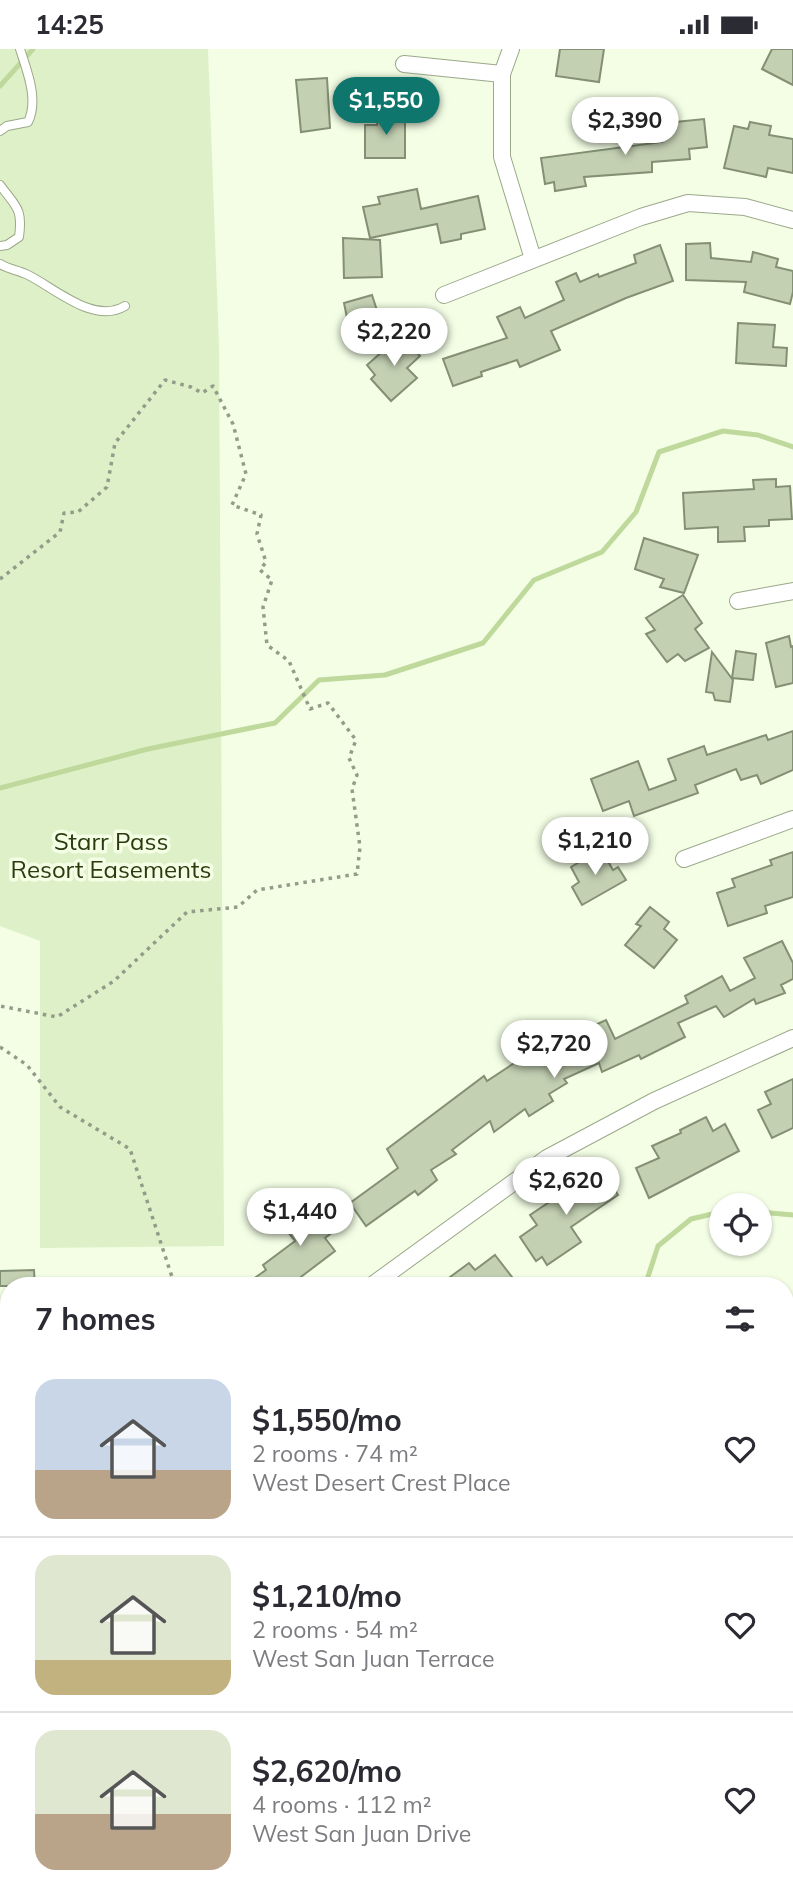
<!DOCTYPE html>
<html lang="en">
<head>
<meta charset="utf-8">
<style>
  body { margin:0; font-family:Mulish,sans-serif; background:#f2f2f3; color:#2b2b33; height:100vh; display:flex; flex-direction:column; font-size:26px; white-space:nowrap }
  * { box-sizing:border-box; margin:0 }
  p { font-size:23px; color:#7c7c81 }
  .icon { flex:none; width:38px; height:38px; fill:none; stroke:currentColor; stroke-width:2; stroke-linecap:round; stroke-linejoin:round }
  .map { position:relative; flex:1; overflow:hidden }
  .details { position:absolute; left:0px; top:1228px; width:794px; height:625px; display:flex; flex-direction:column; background:#fff; border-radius:28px 28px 0 0; box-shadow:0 2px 5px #0004 }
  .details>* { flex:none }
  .fabs { position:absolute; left:709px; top:1144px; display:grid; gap:14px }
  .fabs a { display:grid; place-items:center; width:63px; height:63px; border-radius:50%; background:#fff; box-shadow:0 2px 5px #0004; font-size:35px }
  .price { position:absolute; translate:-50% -60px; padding:0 16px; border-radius:24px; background:#fff; color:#222; font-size:23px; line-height:46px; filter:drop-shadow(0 2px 4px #0008) }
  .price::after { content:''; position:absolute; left:50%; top:42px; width:21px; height:16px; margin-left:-10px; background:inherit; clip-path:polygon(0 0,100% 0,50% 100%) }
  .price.active { background:#0f766e; color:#fff }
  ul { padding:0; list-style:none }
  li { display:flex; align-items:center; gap:21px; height:175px; padding:0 35px }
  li+li { border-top:2px solid #e1e1e2 }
  li span { display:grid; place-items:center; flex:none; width:196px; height:140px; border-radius:21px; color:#555 }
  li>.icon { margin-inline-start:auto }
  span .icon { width:84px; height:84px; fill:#fffc; stroke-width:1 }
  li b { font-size:30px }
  h2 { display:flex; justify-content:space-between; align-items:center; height:84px; padding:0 35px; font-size:30px }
  .status { display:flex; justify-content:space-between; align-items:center; height:49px; padding:0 35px; background:#fff; direction:ltr }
  .status svg { height:19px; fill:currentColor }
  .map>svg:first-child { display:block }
  .green { fill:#def0c7 }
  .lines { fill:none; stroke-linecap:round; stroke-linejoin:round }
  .stream { stroke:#bed99b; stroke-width:5 }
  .building { fill:#c3d0b2; stroke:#839073; stroke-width:2 }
  .service-casing { stroke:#9ba88a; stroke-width:10 }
  .minor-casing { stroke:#9ba88a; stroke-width:18 }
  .path { stroke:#939b89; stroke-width:3.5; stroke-dasharray:3.5 5; stroke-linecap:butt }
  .service { stroke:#fff; stroke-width:8 }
  .minor { stroke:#fff; stroke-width:16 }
  .labels { text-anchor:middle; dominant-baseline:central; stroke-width:7; stroke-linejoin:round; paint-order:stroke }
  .park-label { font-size:24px; fill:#2b3b0f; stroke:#f3fee5 }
</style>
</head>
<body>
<div class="status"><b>14:25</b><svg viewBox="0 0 49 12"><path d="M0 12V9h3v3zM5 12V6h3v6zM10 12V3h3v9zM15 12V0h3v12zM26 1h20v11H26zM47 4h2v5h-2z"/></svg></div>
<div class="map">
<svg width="793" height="1853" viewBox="0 0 793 1853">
  <rect width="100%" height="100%" fill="#f3fee5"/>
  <polygon class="green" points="0,0 208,0 219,297 224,1197 40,1199 40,892 0,877"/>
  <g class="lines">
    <g class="stream">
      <polyline points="0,37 33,0"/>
      <polyline points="0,739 148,700 275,674 319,631 385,626 483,594 534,531 602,503 636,463 659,403 723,382 758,386 793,398"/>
      <polyline points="760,1163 793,1166"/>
      <polyline points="645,1237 658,1197 691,1170 721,1163"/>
      <polyline points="0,1437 9,1433"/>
    </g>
  </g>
  <g class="building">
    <polygon points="560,0 604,0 599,33 556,27"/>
    <polygon points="772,0 793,0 793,36 762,20"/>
    <polygon points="327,29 330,79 301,83 296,31"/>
    <polygon points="405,63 405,109 365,109 365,76 377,76 377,64"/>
    <polygon points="704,70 707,98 689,100 690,110 652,113 652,123 584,128 586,137 555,142 554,133 545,135 541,109 662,93 661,90 667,89 666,74"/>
    <polygon points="750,73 771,77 769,86 793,90 793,124 768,119 766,128 724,119 734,77 748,80"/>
    <polygon points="417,140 421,160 478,147 485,180 461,185 461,190 441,194 437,175 370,189 363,158 380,155 378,148"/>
    <polygon points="343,189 380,191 382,228 344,229"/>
    <polygon points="710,194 711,209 751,213 753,203 778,210 776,218 793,222 793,243 790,255 744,243 746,233 686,231 686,195"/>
    <polygon points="660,196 673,232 626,249 551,282 560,301 520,318 517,311 481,323 482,327 453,337 443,310 507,289 497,268 520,258 525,269 564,251 556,233 576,224 580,233 598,225 599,228 636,214 634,206"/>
    <polygon points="372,246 385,286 352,294 344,254"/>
    <polygon points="738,274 775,276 773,298 787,299 786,317 736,314"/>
    <polygon points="401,286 420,307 407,319 417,329 391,352 371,330 375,326 367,316"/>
    <polygon points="776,430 776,438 790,437 792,470 769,471 769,477 744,478 745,492 718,493 718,478 685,480 683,444 754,440 753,431"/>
    <polygon points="644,489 698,506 684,544 660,538 664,530 635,520"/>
    <polygon points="683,546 702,574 695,580 709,599 685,612 678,605 667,613 646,585 655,581 646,569"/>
    <polygon points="789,587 791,598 793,597 793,634 776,638 766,594"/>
    <polygon points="736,602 756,605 753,631 732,629"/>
    <polygon points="712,603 733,631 730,653 715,651 713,644 706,643"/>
    <polygon points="793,682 793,721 761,735 757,726 741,731 736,720 695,736 698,744 634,767 629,752 603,762 591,730 638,712 649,741 676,731 668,710 704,697 707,706 766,686 768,691"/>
    <polygon points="601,800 613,821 618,818 626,831 582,856 572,838 579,833 571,818"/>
    <polygon points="793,803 793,848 765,857 767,864 728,877 717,844 735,838 732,830 772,816 770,811"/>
    <polygon points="650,858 669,873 664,880 677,891 654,919 625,896 641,877 636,875"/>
    <polygon points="782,892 793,914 793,930 781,936 785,944 756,955 754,950 724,968 716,957 678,974 685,988 641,1010 639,1006 602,1023 599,1014 564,1030 567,1034 549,1045 553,1052 529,1067 525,1060 494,1083 490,1072 452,1101 456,1105 431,1121 437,1131 418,1146 415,1142 366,1177 350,1154 398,1119 387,1100 484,1027 487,1032 528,1005 534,1015 568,993 566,989 606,971 615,990 688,954 685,947 722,927 730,942 755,929 744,909"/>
    <polygon points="793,1030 793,1079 772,1089 758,1061 771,1055 765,1043"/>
    <polygon points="706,1068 713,1082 725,1075 739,1102 649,1149 636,1119 659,1109 652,1097 681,1084 680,1081"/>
    <polygon points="600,1119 618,1146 571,1178 581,1193 547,1216 542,1208 536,1212 520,1188 537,1176 530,1166"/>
    <polygon points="312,1147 337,1180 325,1189 335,1202 289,1237 243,1237 266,1221 263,1216 295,1192 288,1183 295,1178 290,1173 303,1163 298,1157"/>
    <polygon points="495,1206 519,1237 438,1237 469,1214 475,1221"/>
    <polygon points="34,1221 35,1237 0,1237 0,1222"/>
  </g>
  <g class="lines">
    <defs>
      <g id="service">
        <path d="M 0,82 L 7,77 L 28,73 C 39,51 27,22 20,0"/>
        <path d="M 0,136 C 16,158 23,159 19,188 L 7,196 L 0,197"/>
        <path d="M 0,215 C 8,220 17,221 26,225 C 54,238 93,276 125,257"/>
      </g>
      <g id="minor">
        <polyline points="511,0 502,25 502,108 533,210"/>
        <polyline points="404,15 502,25"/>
        <polyline points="444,246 641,168 688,154 745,158 793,171"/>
        <polyline points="738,552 793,542"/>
        <polyline points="684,810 793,770"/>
        <polyline points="371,1237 547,1109 654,1052 793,989"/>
        <polyline points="0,1327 9,1330"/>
        <polyline points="0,1758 9,1757"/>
      </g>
    </defs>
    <use href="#service" class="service-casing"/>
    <use href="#minor" class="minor-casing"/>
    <g class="path">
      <polyline points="0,530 60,483 64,464 78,463 107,438 115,394 165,331 191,338 202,344 213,337 233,375 246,425 232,456 261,466 257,485 266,513 260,521 272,531 263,558 267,596 289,612 310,660 328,654 356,691 349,709 357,726 352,740 360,798 357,825 257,841 238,858 187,863 114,932 57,968 0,957"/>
      <polyline points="0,998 27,1016 60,1058 130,1100 175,1237"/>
      <polyline points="786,1556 793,1553"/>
      <polyline points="519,1844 524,1853"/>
    </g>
    <use href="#service" class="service"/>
    <use href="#minor" class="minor"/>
  </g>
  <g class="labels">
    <g class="park-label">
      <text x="111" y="792">Starr Pass<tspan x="111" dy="28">Resort Easements</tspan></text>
    </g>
  </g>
</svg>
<div class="fabs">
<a><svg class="icon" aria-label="locate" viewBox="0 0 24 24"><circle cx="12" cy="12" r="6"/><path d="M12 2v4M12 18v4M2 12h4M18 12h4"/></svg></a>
</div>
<b class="price active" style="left:386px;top:88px">$1,550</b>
<b class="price" style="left:625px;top:108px">$2,390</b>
<b class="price" style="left:394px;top:319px">$2,220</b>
<b class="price" style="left:595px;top:828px">$1,210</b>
<b class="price" style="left:554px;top:1031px">$2,720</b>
<b class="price" style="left:566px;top:1168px">$2,620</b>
<b class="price" style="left:300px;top:1199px">$1,440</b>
<section class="details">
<h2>7 homes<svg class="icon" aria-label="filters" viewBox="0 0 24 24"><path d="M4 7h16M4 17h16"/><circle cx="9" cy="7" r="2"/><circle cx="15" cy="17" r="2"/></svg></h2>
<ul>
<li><span style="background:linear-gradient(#c9d6e8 65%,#b9a48a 0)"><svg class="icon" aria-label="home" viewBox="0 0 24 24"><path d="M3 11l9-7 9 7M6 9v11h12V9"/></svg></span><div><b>$1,550/mo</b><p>2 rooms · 74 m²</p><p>West Desert Crest Place</p></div><svg class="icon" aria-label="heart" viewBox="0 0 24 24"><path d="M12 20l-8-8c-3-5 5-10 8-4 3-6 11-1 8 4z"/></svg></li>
<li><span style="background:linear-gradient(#dfe7d0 75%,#c2b280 0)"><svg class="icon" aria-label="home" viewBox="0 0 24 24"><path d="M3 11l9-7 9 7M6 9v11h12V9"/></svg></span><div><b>$1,210/mo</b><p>2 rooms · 54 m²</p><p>West San Juan Terrace</p></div><svg class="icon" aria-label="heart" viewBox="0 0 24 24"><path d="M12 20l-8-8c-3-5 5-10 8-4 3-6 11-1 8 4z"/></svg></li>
<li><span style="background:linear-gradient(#dfe7d0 60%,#b9a48a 0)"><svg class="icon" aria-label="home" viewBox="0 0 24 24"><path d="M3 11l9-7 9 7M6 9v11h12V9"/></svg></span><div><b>$2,620/mo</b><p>4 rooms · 112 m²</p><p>West San Juan Drive</p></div><svg class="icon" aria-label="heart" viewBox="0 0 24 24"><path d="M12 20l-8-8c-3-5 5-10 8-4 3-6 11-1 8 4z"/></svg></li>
</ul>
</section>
</div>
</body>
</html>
